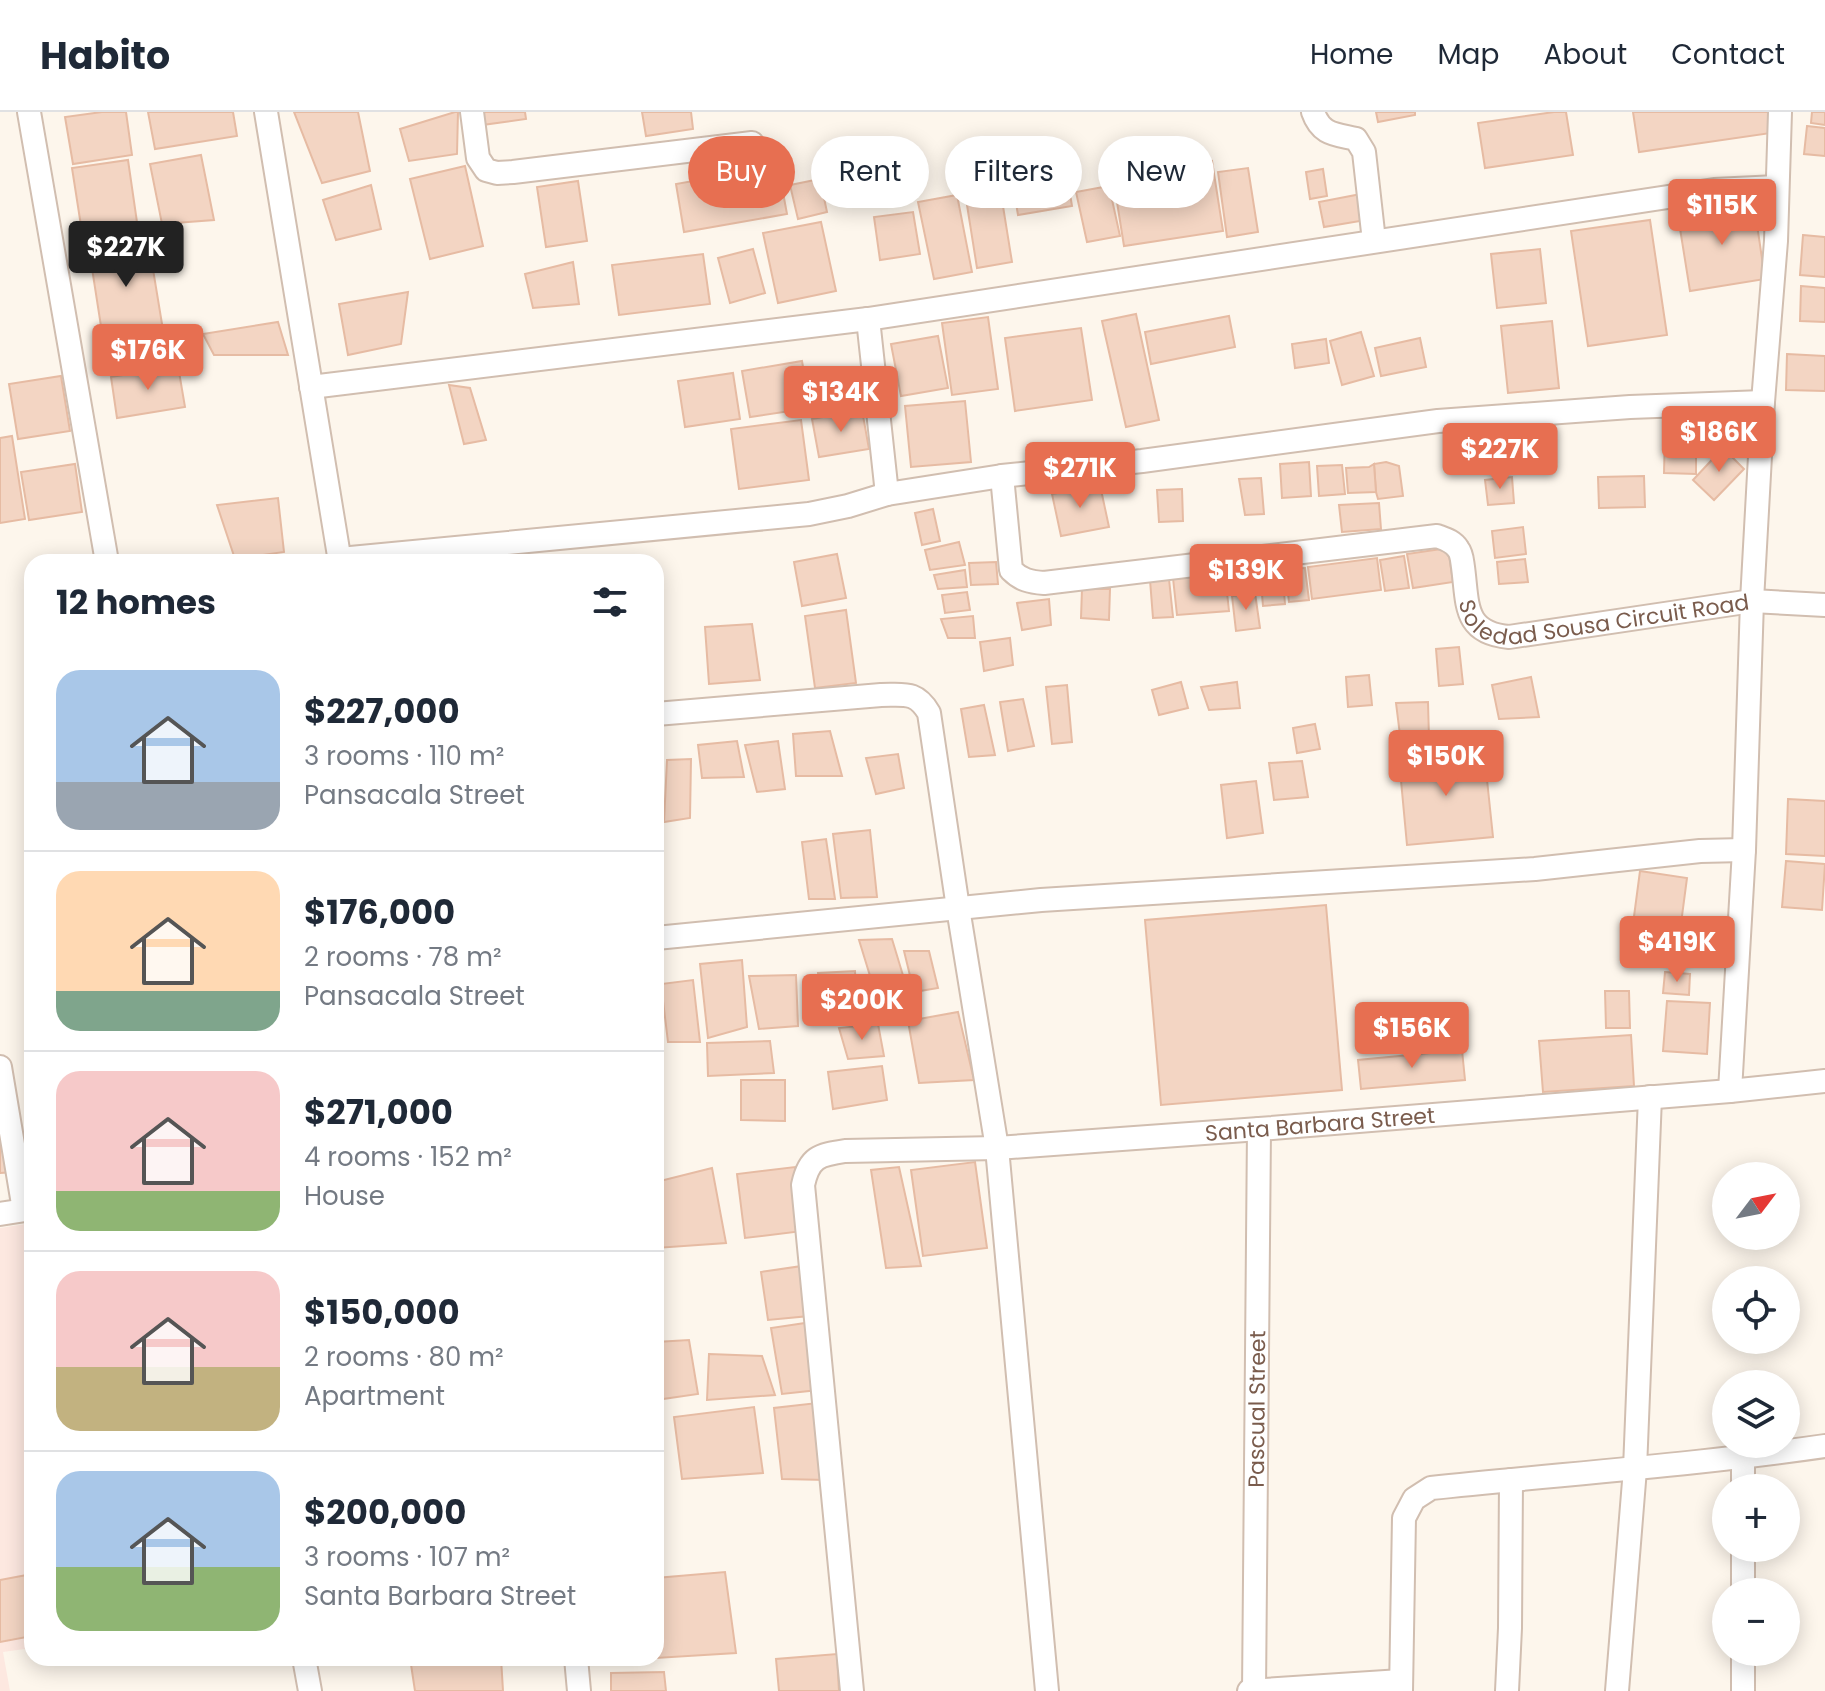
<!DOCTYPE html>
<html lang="en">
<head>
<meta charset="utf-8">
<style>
  body { margin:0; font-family:Poppins,sans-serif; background:#f6f6f7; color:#1f2937; height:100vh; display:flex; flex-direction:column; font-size:30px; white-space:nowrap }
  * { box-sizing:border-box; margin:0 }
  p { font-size:26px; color:#747a83 }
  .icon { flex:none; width:44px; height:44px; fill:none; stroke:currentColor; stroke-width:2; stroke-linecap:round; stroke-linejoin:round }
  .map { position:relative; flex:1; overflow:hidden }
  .side { position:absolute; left:24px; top:442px; width:640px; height:1112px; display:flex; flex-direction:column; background:#fff; border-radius:24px; box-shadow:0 4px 20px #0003 }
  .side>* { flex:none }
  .guide { position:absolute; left:688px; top:24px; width:760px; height:72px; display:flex; gap:16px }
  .needle { width:52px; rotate:58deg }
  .tools { position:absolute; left:1712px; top:1050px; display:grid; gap:16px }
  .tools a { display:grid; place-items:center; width:88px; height:88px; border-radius:50%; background:#fff; box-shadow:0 4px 20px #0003; font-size:40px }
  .price { position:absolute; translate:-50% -68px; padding:0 18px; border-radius:8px; background:#e76f51; color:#fff; font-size:26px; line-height:52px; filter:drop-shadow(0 2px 4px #0008) }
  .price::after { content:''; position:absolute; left:50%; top:48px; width:24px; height:18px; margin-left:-12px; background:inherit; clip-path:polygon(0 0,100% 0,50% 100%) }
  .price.current { background:#222; color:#fff }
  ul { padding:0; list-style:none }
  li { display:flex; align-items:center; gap:24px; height:200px; padding:0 32px }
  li+li { border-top:2px solid #e0e1e3 }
  li span { display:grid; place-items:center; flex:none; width:224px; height:160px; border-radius:24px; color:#555 }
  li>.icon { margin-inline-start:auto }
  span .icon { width:96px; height:96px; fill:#fffc; stroke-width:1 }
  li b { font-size:34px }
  h2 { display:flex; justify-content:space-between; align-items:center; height:96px; padding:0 32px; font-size:34px }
  .chip { padding:0 28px; border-radius:36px; background:#fff; box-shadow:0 4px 20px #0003; font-size:28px; line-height:72px }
  .chip.current { background:#e76f51; color:#fff }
  header { display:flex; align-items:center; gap:48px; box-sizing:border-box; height:112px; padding:0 40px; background:#fff; border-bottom:2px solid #e0e1e3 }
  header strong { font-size:38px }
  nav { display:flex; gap:44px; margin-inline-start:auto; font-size:28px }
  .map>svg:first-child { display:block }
  .commercial { fill:#fde8e0 }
  .building { fill:#f3d5c3; stroke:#e6bba3; stroke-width:2 }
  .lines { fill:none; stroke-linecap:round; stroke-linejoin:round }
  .minor-casing { stroke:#d1beb0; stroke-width:26 }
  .minor { stroke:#fff; stroke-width:22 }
  .labels { text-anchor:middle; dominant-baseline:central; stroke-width:8; stroke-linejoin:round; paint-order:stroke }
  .street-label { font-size:22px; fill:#7a5c4d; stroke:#fffaf3 }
</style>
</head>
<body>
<header>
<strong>Habito</strong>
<nav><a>Home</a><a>Map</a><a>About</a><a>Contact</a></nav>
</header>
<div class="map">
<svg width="1825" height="1579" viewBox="0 0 1825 1579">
  <rect width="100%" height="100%" fill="#fdf6ec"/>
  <polygon class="commercial" points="32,1111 32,1536 3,1540 10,1579 0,1579 0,1116"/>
  <g class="building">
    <polygon points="102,0 126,0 132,43 73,52 65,5"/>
    <polygon points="148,0 233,0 237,24 155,37"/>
    <polygon points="294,0 358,0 370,59 322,71"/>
    <polygon points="455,0 458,0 457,42 409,49 400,17"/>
    <polygon points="481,0 525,0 526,7 482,13"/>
    <polygon points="642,0 691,0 693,17 646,24"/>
    <polygon points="1376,0 1415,0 1415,3 1378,10"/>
    <polygon points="1554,0 1566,0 1573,43 1485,56 1478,11"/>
    <polygon points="1633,0 1768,0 1771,21 1639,40"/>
    <polygon points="1812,0 1825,0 1825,13 1811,11"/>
    <polygon points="1807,14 1825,16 1825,44 1804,42"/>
    <polygon points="201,43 214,108 162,112 150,52"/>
    <polygon points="128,48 139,124 84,133 72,56"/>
    <polygon points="1212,49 1223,119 1124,134 1113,65"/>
    <polygon points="465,54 483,134 430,147 410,67"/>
    <polygon points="778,54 787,102 684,120 676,72"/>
    <polygon points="1248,56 1258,120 1227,125 1218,60"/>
    <polygon points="1323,57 1327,84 1310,87 1306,60"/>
    <polygon points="820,67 827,100 798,107 790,73"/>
    <polygon points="578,69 587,129 546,135 537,75"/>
    <polygon points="1068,70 1072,94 1018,103 1014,79"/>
    <polygon points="371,73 381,117 336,128 323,88"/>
    <polygon points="1109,74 1120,124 1087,130 1076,80"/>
    <polygon points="1361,82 1366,108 1324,115 1319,90"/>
    <polygon points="957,83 972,160 934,167 918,90"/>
    <polygon points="1002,88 1012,150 977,156 967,93"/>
    <polygon points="1754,92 1765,167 1690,179 1678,104"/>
    <polygon points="913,100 920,142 880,148 874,105"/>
    <polygon points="1650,108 1667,223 1588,234 1571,119"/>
    <polygon points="821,110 836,179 778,191 763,121"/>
    <polygon points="1803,123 1825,125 1825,165 1800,163"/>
    <polygon points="148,127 163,218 103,227 89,137"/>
    <polygon points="753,137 765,181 730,191 718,146"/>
    <polygon points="1540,137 1546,191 1497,196 1491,142"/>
    <polygon points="703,142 710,192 619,203 612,153"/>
    <polygon points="573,150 579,192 533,196 525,162"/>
    <polygon points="1801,174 1825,176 1825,210 1800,209"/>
    <polygon points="408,180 401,232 348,243 339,192"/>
    <polygon points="1136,202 1159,308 1126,315 1102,209"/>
    <polygon points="1229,204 1235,235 1151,252 1145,220"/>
    <polygon points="988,205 998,277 952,283 942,211"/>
    <polygon points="1552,209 1559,276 1508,281 1501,214"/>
    <polygon points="278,210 288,243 214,243 203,222"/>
    <polygon points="1081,216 1092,288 1015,299 1005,226"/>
    <polygon points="1361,220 1374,264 1342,273 1330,229"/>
    <polygon points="938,224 948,276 901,284 891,232"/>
    <polygon points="1420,226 1426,255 1381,264 1375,236"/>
    <polygon points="1326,227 1329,251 1295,256 1292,232"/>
    <polygon points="1787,242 1825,244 1825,279 1786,278"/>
    <polygon points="802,249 810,296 750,305 742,259"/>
    <polygon points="178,254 185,295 117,306 111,265"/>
    <polygon points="733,261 740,307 685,315 678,269"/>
    <polygon points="61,264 70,319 18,327 9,272"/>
    <polygon points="449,273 470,276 486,328 464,332"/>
    <polygon points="965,289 971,350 911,355 905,294"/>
    <polygon points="862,298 869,337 819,345 812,307"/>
    <polygon points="801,308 809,368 739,377 731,317"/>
    <polygon points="1665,319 1696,319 1696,362 1664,361"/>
    <polygon points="12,324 25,407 0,411 0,326"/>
    <polygon points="1723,336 1744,357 1714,388 1693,368"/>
    <polygon points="1309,350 1311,384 1282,386 1280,352"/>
    <polygon points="1386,350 1399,354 1403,384 1378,387 1376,380 1374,352"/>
    <polygon points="75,352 82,400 29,408 21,360"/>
    <polygon points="1374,352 1376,380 1348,381 1346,356 1369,355"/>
    <polygon points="1342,353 1345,382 1319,384 1317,354"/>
    <polygon points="1644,364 1645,395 1599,396 1598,365"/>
    <polygon points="1512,365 1514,391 1488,393 1485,368"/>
    <polygon points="1261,366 1264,402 1245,403 1239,367"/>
    <polygon points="1100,373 1109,415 1061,424 1052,382"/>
    <polygon points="1182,377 1183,409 1159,410 1157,378"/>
    <polygon points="278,386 284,440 235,447 217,393"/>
    <polygon points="1379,391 1381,417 1342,420 1339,393"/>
    <polygon points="933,397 940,429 922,433 915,401"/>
    <polygon points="1523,415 1526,442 1495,446 1492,419"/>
    <polygon points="959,430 965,453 930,458 925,438"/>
    <polygon points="1448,436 1453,470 1413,476 1407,442"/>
    <polygon points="837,442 846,486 802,494 794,450"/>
    <polygon points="1404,444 1409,476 1385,479 1380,448"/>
    <polygon points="1377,446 1381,478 1312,487 1308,455"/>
    <polygon points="1525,447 1528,470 1499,472 1497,450"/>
    <polygon points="996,450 998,472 971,473 969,451"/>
    <polygon points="1305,456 1309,488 1289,490 1285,457"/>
    <polygon points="1282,457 1285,492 1263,494 1260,459"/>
    <polygon points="965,458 967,475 938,477 934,463"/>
    <polygon points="1225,462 1229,499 1177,503 1173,466"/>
    <polygon points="1169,467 1173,505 1153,506 1150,468"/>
    <polygon points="1082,477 1110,477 1109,508 1081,506"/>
    <polygon points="967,480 970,498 945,501 942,483"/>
    <polygon points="1255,481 1260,516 1236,519 1232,484"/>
    <polygon points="1049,487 1051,513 1022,518 1017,491"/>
    <polygon points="846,498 856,571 815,576 805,504"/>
    <polygon points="973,504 975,526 948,526 941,507"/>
    <polygon points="752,512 760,568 709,572 705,515"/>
    <polygon points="1010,526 1013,553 984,559 980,530"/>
    <polygon points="1459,535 1463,572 1439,574 1436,537"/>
    <polygon points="1369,563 1372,593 1348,595 1346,565"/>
    <polygon points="1531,565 1539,605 1499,607 1492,573"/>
    <polygon points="1181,570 1188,596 1159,603 1152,578"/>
    <polygon points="1237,570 1240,596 1209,598 1201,575"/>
    <polygon points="1067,573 1072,630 1052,632 1046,575"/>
    <polygon points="1023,587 1034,634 1008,639 1000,590"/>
    <polygon points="1428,590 1429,626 1401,631 1396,591"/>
    <polygon points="984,593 995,643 969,645 961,597"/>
    <polygon points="1315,612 1320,637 1297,641 1293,616"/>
    <polygon points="830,619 842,664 796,664 793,622"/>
    <polygon points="737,629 744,665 702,666 698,633"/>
    <polygon points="778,629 785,677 757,680 745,633"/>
    <polygon points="1484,639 1493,725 1407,733 1399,647"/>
    <polygon points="898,642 904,676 876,682 866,646"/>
    <polygon points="691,647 690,706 664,710 667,648"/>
    <polygon points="1302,649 1308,685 1274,688 1269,651"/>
    <polygon points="1256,669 1263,721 1227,726 1221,673"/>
    <polygon points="1788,687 1825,689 1825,744 1786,742"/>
    <polygon points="656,717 660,717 662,758 656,758"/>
    <polygon points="870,718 877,785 841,786 833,722"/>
    <polygon points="826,727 835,787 809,787 802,730"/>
    <polygon points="1786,749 1825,752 1822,798 1782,795"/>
    <polygon points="1640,759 1687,766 1680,819 1633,812"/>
    <polygon points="1326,793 1342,978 1161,993 1145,808"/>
    <polygon points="892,827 905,870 871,867 859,828"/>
    <polygon points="904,839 929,839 938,876 914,880"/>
    <polygon points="742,848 747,915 708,926 700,852"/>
    <polygon points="855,859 857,896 822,897 818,861"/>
    <polygon points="1665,860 1690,862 1689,883 1663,881"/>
    <polygon points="796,863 798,914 759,917 749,864"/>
    <polygon points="693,868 700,930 668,930 661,872"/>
    <polygon points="860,870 884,874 883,910 859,908"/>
    <polygon points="1605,879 1629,879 1630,916 1606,916"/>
    <polygon points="1667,889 1710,891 1707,942 1663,939"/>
    <polygon points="958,900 974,968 919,971 908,909"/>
    <polygon points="878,912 884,944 848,947 839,916"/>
    <polygon points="1631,923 1634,974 1543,980 1539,929"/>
    <polygon points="770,929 774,961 708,964 707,931"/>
    <polygon points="1462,938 1465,968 1361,977 1358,948"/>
    <polygon points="882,954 887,988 833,997 828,960"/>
    <polygon points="741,968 785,968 785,1009 741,1008"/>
    <polygon points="0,1001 14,1060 0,1061"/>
    <polygon points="975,1050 987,1136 923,1144 911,1058"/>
    <polygon points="795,1055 803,1119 745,1126 737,1062"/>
    <polygon points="899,1055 921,1154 886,1156 871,1058"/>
    <polygon points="712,1056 726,1131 656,1136 656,1070"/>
    <polygon points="802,1154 809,1204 768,1208 761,1160"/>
    <polygon points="812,1210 818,1278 782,1282 771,1216"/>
    <polygon points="689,1228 698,1282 656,1288 656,1230"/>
    <polygon points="709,1242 762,1244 775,1283 707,1288"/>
    <polygon points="817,1291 827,1368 782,1367 774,1296"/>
    <polygon points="754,1295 763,1361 682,1367 674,1305"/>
    <polygon points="725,1460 736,1541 656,1546 656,1466"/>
    <polygon points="32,1462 32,1524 0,1530 0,1468"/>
    <polygon points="837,1542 839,1579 779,1579 776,1547"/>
    <polygon points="410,1546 501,1546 503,1579 415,1579"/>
    <polygon points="664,1560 666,1579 611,1579 611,1561"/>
  </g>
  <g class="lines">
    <defs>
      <g id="minor">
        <polyline points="29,0 107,450"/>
        <polyline points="266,0 340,450"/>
        <polyline points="472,0 478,46 486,58 497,61 513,60 752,31"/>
        <path d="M 1313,0 C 1321,23 1335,22 1356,27 L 1364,40 L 1374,129"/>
        <polyline points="868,207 887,382 1002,364 1142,349 1438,309 1630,295 1763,290"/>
        <polyline points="311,275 868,207 1714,78 1777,75"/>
        <path id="s1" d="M 1002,364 L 1011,458 C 1021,468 1030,470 1044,471 L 1437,424 C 1445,427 1453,429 1458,437 C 1462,442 1462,449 1463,455 C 1468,492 1463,521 1509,525 L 1752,489 L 1825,493"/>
        <polyline points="340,447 809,402 848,394 887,382"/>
        <path d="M 656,602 L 881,583 C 905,583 916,579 929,601 L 958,796 L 997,1036 L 1047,1579"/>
        <polyline points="656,826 1041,788 1535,757 1700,739 1744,738"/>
        <polyline points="0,955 24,1098"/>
        <polyline points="1730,979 1744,738 1752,489 1763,290 1776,129 1780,0"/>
        <polyline points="0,1102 32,1097"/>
        <polyline points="1743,1346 1743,1376"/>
        <polyline points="1743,1436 1743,1480"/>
        <polyline points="1743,1540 1743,1579"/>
        <polyline points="304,1546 310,1579"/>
        <polyline points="576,1546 579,1579"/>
        <path id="s2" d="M 852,1579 L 803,1073 C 809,1045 819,1043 845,1039 L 997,1036 L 1259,1017 L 1730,979 L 1825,969"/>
        <polyline points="1249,1579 1401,1569"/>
        <path id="s3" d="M 1254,1579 L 1259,1017"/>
        <path d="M 1401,1579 L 1404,1406 L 1414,1387 L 1431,1376 C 1563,1362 1694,1353 1825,1334"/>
        <polyline points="1507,1579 1510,1516 1511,1368"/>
        <polyline points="1617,1579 1635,1357 1650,985"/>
      </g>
    </defs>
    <use href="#minor" class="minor-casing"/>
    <use href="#minor" class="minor"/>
  </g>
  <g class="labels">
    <g class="street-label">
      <text stroke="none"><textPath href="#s1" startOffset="756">Soledad Sousa Circuit Road</textPath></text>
      <text stroke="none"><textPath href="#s2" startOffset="1044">Santa Barbara Street</textPath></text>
      <text stroke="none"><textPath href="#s3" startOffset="282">Pascual Street</textPath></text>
    </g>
  </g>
</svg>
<div class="tools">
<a><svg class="needle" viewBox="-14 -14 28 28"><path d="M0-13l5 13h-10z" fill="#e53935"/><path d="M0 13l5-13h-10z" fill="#747a83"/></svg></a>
<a><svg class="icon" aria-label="locate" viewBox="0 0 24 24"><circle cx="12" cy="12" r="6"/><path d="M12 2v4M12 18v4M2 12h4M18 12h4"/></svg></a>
<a><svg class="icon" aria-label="layers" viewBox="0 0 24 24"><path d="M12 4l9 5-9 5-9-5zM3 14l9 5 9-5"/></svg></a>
<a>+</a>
<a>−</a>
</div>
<b class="price" style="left:1722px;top:135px">$115K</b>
<b class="price current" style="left:126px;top:177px">$227K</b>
<b class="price" style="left:148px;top:280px">$176K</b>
<b class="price" style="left:841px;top:322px">$134K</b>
<b class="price" style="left:1719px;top:362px">$186K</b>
<b class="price" style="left:1500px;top:379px">$227K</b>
<b class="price" style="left:1080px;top:398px">$271K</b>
<b class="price" style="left:1246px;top:500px">$139K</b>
<b class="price" style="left:1446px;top:686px">$150K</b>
<b class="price" style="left:1677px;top:872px">$419K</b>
<b class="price" style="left:862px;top:930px">$200K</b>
<b class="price" style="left:1412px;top:958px">$156K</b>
<div class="guide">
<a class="chip current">Buy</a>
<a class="chip">Rent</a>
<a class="chip">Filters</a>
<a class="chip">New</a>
</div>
<section class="side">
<h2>12 homes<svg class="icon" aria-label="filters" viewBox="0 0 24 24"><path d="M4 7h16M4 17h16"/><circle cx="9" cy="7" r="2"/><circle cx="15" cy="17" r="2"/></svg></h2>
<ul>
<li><span style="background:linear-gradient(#a9c7e8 70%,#9aa5b1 0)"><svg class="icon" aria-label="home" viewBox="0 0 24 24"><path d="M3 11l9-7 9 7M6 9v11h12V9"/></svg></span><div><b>$227,000</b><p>3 rooms · 110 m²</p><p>Pansacala Street</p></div></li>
<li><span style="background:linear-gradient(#ffd9b3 75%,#7fa58c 0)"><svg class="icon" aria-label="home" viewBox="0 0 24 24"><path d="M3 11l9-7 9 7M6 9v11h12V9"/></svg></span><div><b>$176,000</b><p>2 rooms · 78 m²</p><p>Pansacala Street</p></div></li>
<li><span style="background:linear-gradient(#f6c9c9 75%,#8fb573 0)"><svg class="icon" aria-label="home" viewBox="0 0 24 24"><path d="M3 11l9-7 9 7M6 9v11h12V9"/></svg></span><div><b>$271,000</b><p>4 rooms · 152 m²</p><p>House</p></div></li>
<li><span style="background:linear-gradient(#f6c9c9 60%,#c2b280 0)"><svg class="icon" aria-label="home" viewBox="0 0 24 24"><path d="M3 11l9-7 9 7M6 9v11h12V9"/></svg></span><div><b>$150,000</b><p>2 rooms · 80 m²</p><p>Apartment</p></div></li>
<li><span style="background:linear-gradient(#a9c7e8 60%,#8fb573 0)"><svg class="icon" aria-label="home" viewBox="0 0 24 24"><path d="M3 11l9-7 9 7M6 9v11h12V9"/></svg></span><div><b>$200,000</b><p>3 rooms · 107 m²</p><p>Santa Barbara Street</p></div></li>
</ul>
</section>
</div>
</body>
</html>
